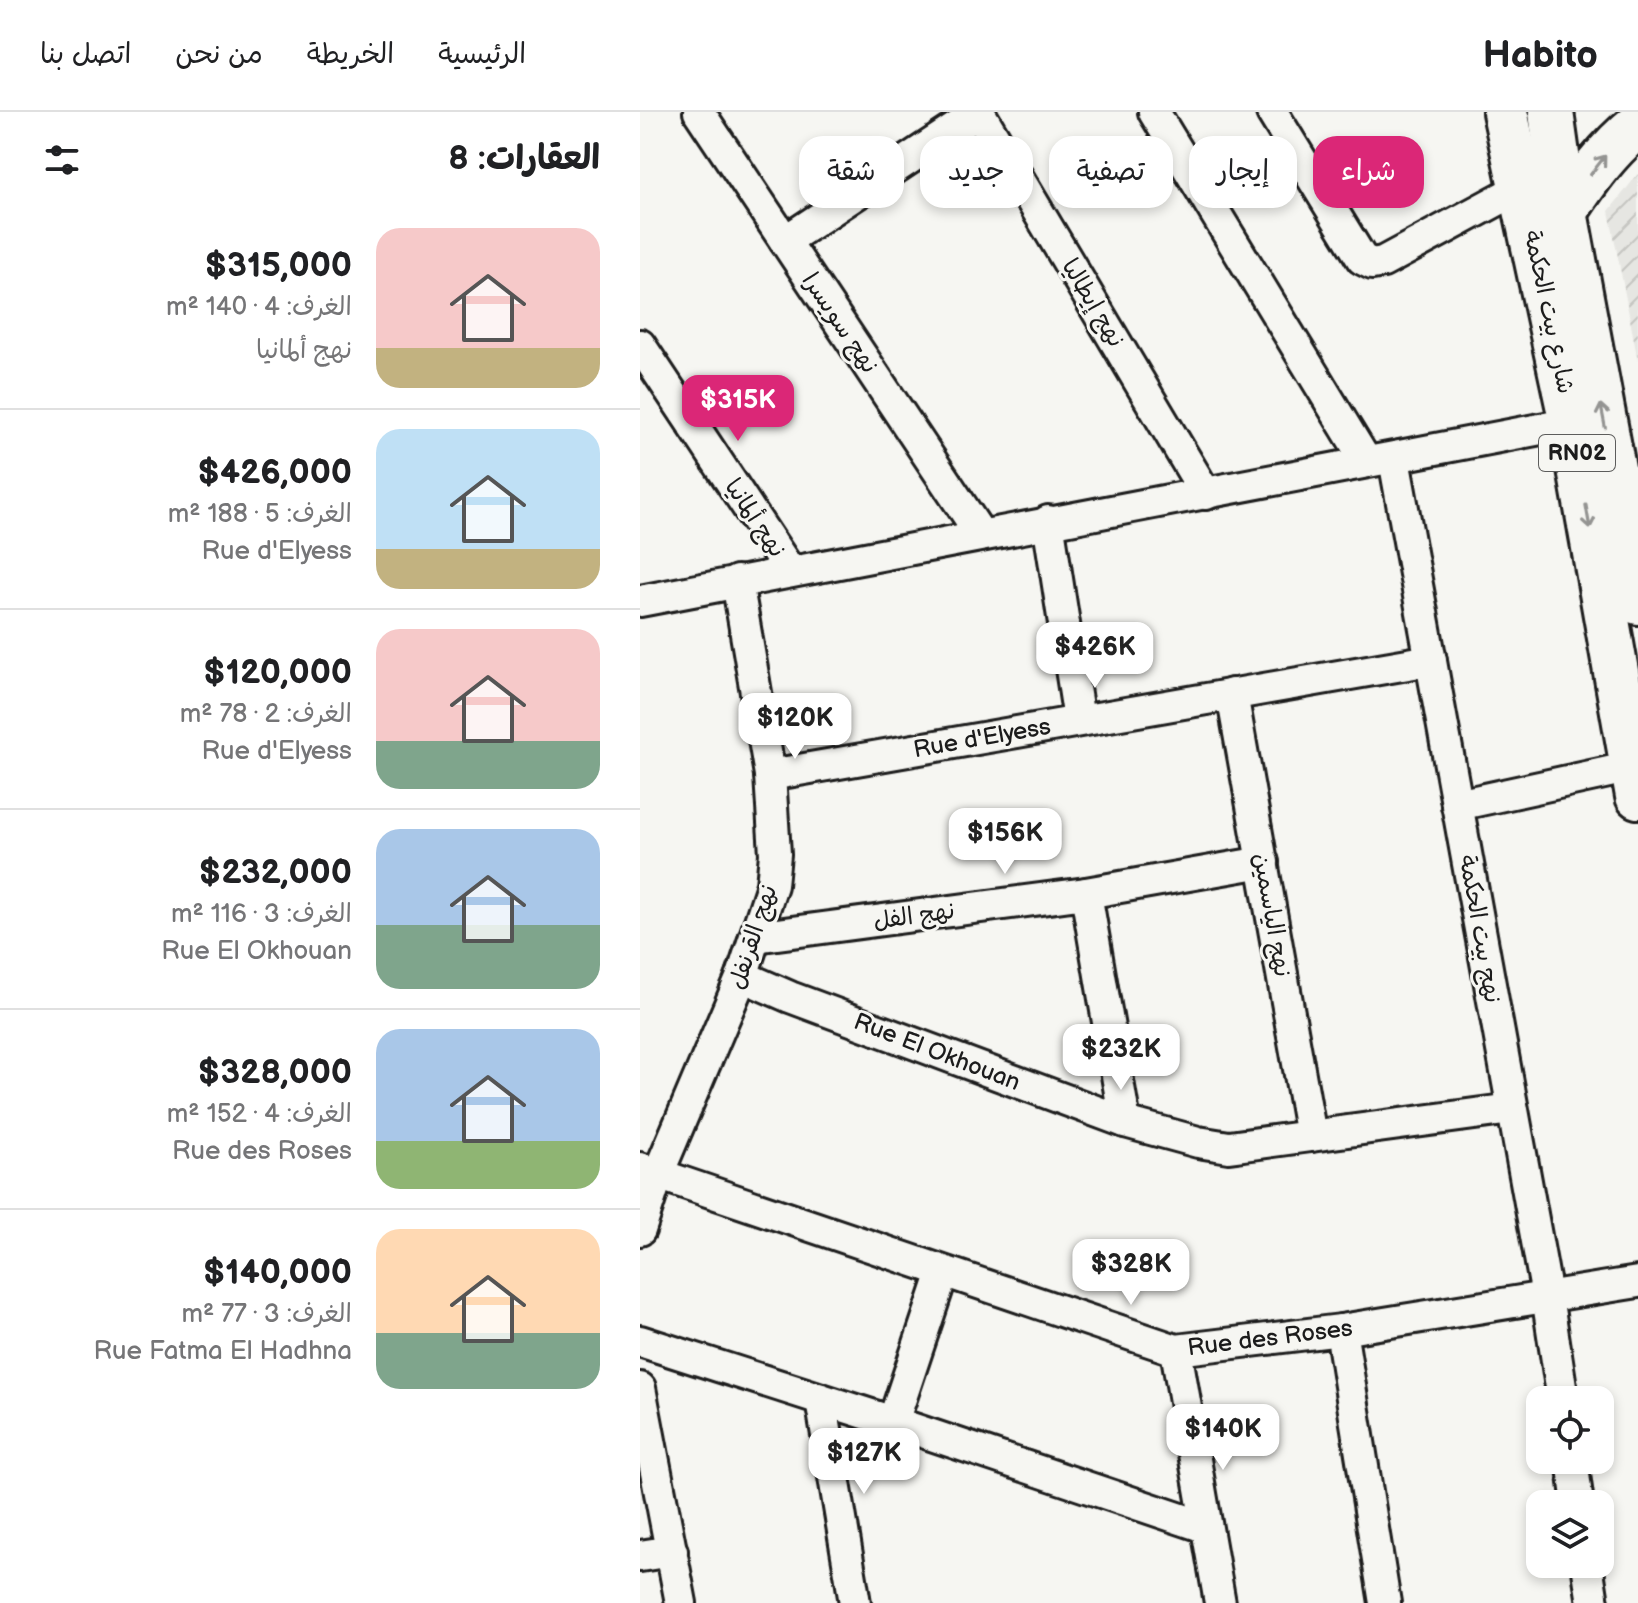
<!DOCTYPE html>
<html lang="ar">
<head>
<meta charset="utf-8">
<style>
  body { margin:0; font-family:"Balsamiq Sans","Playpen Sans Arabic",sans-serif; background:#f2f2f2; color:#202124; direction:rtl; height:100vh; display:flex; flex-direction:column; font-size:30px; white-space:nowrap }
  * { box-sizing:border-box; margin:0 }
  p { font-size:26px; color:#757577 }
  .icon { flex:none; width:44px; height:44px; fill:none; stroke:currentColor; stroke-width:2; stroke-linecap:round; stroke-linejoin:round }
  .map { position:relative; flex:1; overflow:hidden; direction:ltr }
  .details { display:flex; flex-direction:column; background:#fff; width:640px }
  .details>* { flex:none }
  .top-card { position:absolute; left:24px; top:24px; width:760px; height:72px; direction:rtl; display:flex; gap:16px }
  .fabs { position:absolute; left:886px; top:1274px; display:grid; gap:16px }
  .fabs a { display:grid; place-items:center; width:88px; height:88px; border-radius:16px; background:#fff; box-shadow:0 4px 12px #0003; font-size:40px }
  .price { position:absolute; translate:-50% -68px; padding:0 18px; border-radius:16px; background:#fff; color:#222; font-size:26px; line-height:52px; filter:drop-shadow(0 2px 4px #0008) }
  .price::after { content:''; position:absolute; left:50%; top:48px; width:24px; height:18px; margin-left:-12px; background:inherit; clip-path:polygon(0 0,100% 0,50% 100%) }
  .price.current { background:#db2777; color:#fff }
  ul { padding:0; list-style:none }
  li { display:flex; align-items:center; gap:24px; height:200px; padding:0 40px }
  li+li { border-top:2px solid #e0e0e0 }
  li span { display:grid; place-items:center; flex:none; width:224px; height:160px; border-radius:24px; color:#555 }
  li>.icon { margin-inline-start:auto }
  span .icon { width:96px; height:96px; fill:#fffc; stroke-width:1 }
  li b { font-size:34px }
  h2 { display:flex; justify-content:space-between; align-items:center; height:96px; padding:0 40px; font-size:34px }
  .chip { padding:0 28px; border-radius:24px; background:#fff; box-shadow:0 4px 12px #0003; font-size:28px; line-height:72px }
  .chip.current { background:#db2777; color:#fff }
  header { display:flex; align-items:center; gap:48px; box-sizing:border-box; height:112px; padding:0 40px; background:#fff; border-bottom:2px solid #e0e0e0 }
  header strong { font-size:38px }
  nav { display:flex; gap:44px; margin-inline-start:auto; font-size:28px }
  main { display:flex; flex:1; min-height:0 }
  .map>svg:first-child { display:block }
  .industrial { fill:url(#industrial-furrows) }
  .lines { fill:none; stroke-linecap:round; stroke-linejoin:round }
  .minor-casing { stroke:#1c1c1c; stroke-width:36 }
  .primary-casing { stroke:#1c1c1c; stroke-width:50 }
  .minor { stroke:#f6f6f2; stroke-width:30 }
  .primary { stroke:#f6f6f2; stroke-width:44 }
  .oneway { stroke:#949492 }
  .labels { text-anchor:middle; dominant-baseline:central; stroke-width:6; stroke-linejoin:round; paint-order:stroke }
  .shield { fill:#f6f6f2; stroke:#5d5d5c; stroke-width:2 }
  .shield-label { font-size:22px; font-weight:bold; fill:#1c1c1c }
  .street-label { font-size:24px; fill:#1c1c1c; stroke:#f6f6f2 }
</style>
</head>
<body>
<header>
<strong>Habito</strong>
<nav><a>الرئيسية</a><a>الخريطة</a><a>من نحن</a><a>اتصل بنا</a></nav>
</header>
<main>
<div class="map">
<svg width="998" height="1491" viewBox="0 0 998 1491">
  <defs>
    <pattern id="industrial-furrows" width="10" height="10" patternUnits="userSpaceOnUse" patternTransform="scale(2)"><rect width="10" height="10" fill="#e6e6e2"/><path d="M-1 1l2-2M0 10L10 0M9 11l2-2" fill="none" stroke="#c5c5c1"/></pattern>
  </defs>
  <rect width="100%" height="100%" fill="#f6f6f2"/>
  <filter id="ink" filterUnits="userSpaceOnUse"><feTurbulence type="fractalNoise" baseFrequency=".0125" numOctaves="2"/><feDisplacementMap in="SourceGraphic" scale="16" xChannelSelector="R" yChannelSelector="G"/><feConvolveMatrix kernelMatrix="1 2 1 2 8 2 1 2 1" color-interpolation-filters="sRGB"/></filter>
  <g filter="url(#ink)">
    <polygon class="industrial" points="998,62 998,249 969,99"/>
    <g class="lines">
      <defs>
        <g id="minor">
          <polyline points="59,0 341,423"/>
          <polyline points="339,0 566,382"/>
          <polyline points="514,0 726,349"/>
          <polyline points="632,0 722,147 732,152 743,150 882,75"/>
          <polyline points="145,129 340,0"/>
          <polyline points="0,233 150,459"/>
          <polyline points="754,347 907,1184 923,1288"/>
          <polyline points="408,409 439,608"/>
          <polyline points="0,489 932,311"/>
          <polyline points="592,582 671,1024"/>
          <polyline points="130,663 791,548"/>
          <polyline points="817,693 992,655"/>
          <polyline points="446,781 485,1010"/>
          <polyline points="115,825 446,781 623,750"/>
          <polyline points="102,864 150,885 485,1010 558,1030 589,1035 872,997"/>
          <polyline points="0,1056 536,1238 701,1218 998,1170"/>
          <polyline points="0,1118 18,1062 102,864 132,773 135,742 130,663 97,469"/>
          <polyline points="701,1218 745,1491"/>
          <polyline points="0,1229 253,1310 565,1415"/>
          <polyline points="536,1238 580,1491"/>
          <polyline points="0,1276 41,1491"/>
          <polyline points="181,1287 215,1491"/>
          <polyline points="253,1310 303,1160"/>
          <polyline points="932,1348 938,1392"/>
          <polyline points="0,1444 32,1439"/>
          <polyline points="947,1452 953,1491"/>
        </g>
        <g id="primary">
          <polyline points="865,0 932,311 998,684"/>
          <polyline points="911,0 925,100 998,490"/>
          <path d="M 925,100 C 947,67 967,38 998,13"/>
        </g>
      </defs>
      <use href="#minor" class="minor-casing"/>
      <use href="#primary" class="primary-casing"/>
      <use href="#minor" class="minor"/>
      <use href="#primary" class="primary"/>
    </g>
    <defs><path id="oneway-shaft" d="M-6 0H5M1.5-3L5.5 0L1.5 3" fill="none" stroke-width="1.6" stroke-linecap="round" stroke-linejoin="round" transform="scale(2)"/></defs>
    <g class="oneway">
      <use href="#oneway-shaft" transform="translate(958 53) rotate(-52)"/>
      <use href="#oneway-shaft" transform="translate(963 304) rotate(-101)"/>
      <use href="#oneway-shaft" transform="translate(948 405) rotate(80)"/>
    </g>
  </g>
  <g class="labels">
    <rect class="shield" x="899" y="323" width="76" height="36" rx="6"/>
    <g class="shield-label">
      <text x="937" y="341">RN02</text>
    </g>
    <g class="street-label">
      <text transform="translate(453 191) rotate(59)">نهج إيطاليا</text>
      <text transform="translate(909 200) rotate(78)">شارع بيت الحكمة</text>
      <text transform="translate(200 211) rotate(56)">نهج سويسرا</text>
      <text transform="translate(115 406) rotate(56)">نهج ألمانيا</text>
      <text transform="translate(342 626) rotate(-10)">Rue d'Elyess</text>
      <text transform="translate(632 803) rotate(80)">نهج الياسمين</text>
      <text transform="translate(274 804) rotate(-8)">نهج الفل</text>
      <text transform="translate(840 817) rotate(80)">نهج بيت الحكمة</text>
      <text transform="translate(113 825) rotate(-72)">نهج القرنفل</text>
      <text transform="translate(297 940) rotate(21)">Rue El Okhouan</text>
      <text transform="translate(630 1226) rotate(-7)">Rue des Roses</text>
    </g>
  </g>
</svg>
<div class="fabs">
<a><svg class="icon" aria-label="locate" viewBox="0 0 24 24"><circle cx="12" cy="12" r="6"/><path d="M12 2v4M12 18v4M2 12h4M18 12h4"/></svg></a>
<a><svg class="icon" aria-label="layers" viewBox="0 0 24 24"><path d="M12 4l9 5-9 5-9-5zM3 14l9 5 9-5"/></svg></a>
</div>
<b class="price current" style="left:98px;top:331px">$315K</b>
<b class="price" style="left:455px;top:578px">$426K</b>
<b class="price" style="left:155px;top:649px">$120K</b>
<b class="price" style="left:365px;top:764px">$156K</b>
<b class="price" style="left:481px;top:980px">$232K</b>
<b class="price" style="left:491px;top:1195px">$328K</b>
<b class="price" style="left:583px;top:1360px">$140K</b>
<b class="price" style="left:224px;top:1384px">$127K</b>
<div class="top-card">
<a class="chip current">شراء</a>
<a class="chip">إيجار</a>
<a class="chip">تصفية</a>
<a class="chip">جديد</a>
<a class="chip">شقة</a>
</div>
</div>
<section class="details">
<h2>العقارات: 8<svg class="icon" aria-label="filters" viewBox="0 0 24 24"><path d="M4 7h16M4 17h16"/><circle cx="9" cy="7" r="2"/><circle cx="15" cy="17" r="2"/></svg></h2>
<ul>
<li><span style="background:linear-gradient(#f6c9c9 75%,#c2b280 0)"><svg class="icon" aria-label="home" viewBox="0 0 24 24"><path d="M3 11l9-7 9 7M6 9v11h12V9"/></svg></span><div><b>$315,000</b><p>الغرف: 4 · 140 m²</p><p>نهج ألمانيا</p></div></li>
<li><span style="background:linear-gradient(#bfe0f5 75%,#c2b280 0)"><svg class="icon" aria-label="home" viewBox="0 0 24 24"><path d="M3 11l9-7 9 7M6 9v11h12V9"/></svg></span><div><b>$426,000</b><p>الغرف: 5 · 188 m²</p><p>Rue d'Elyess</p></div></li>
<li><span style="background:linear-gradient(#f6c9c9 70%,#7fa58c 0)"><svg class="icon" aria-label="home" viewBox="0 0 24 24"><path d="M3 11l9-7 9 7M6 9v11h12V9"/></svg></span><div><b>$120,000</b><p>الغرف: 2 · 78 m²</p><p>Rue d'Elyess</p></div></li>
<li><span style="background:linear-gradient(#a9c7e8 60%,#7fa58c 0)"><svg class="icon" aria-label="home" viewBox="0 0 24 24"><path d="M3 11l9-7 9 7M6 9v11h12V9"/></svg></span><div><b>$232,000</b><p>الغرف: 3 · 116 m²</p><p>Rue El Okhouan</p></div></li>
<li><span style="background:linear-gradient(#a9c7e8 70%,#8fb573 0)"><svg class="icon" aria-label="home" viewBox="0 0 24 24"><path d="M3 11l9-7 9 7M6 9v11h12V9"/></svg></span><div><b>$328,000</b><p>الغرف: 4 · 152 m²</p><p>Rue des Roses</p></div></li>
<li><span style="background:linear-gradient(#ffd9b3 65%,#7fa58c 0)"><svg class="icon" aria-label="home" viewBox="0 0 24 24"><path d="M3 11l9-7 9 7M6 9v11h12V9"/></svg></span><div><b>$140,000</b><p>الغرف: 3 · 77 m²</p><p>Rue Fatma El Hadhna</p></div></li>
</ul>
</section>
</main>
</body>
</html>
